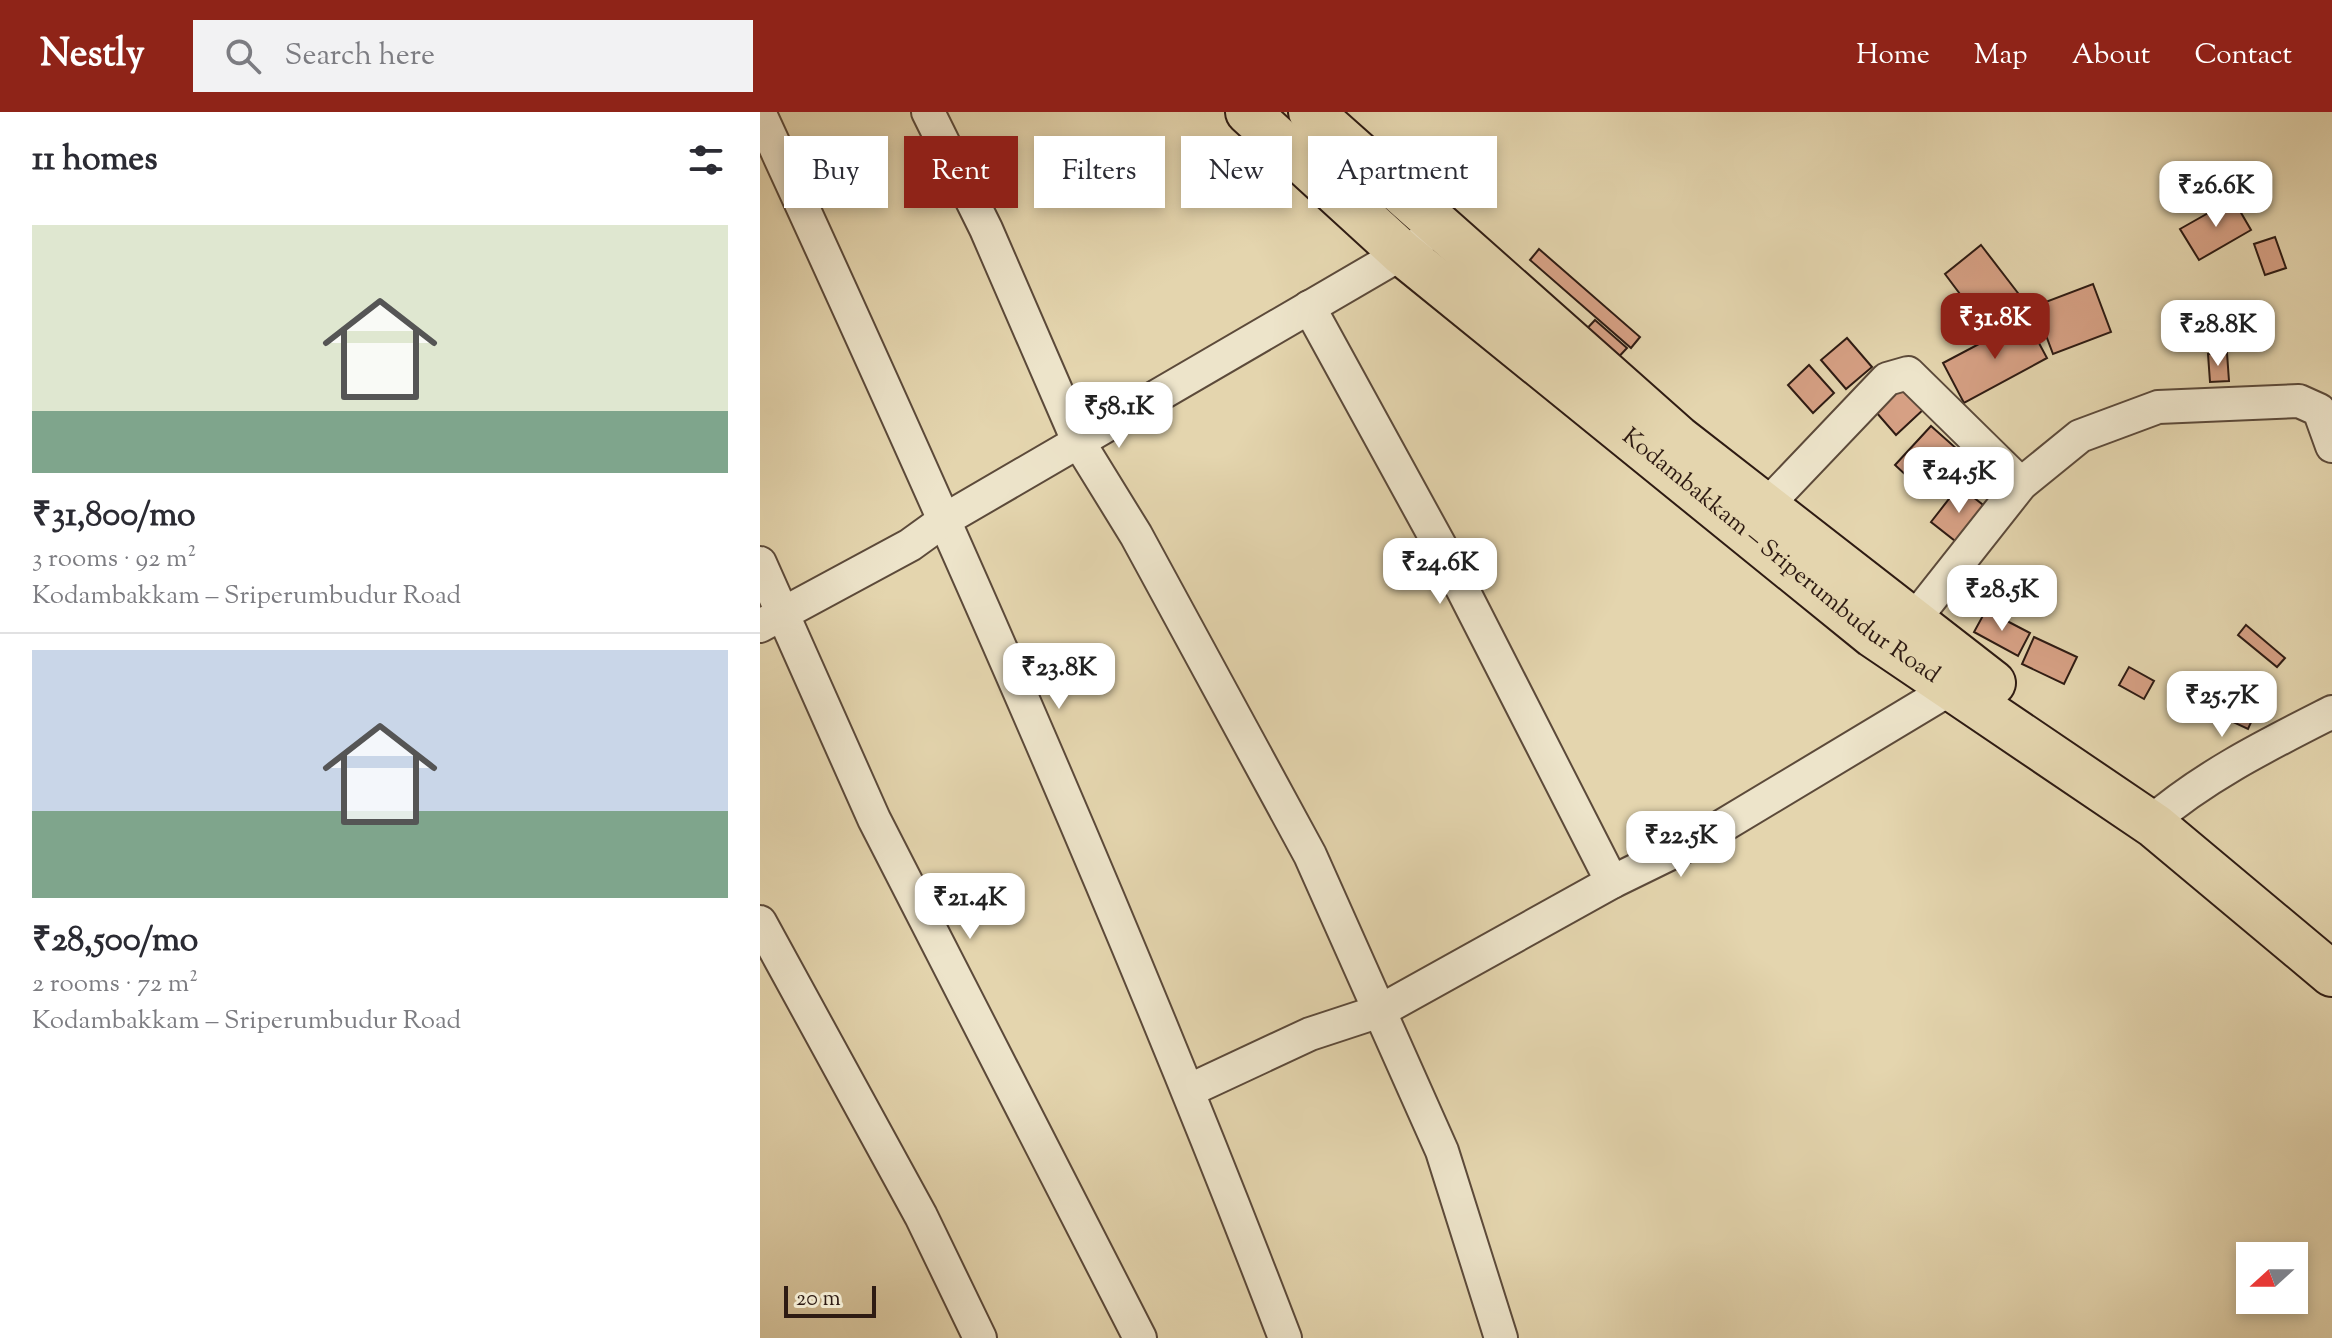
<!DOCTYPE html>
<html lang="en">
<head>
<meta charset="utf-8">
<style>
  body { margin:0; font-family:"Sorts Mill Goudy",serif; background:#f2f2f3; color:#2b2b33; height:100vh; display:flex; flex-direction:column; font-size:30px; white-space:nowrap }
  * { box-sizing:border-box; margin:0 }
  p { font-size:26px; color:#7c7c81 }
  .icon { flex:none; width:44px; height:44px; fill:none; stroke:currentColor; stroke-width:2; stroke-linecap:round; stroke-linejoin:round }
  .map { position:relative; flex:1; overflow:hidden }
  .drawer { display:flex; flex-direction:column; background:#fff; width:760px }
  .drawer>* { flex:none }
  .hud { position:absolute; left:24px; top:24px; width:760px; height:72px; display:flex; gap:16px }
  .needle { width:52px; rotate:249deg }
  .buttons { position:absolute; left:1476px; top:1130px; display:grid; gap:16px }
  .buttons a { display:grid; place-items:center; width:72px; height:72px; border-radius:0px; background:#fff; box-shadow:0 4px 12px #0003; font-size:40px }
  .scale { position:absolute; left:24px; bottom:20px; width:92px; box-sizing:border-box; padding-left:8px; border:4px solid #2e1b13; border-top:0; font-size:22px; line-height:28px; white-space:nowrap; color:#2e1b13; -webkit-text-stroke:6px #ede4ca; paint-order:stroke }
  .price { position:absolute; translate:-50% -68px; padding:0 18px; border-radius:16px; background:#fff; color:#222; font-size:26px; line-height:52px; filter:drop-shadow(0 2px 4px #0008) }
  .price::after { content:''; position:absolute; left:50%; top:48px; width:24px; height:18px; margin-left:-12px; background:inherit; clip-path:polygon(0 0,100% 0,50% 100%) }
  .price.current { background:#8f2418; color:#fff }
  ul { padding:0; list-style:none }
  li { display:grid; align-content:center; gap:16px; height:424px; padding:0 32px }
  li+li { border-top:2px solid #e1e1e2 }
  li span { display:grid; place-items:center; height:248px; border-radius:0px; color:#555 }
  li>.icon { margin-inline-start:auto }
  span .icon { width:144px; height:144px; fill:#fffc; stroke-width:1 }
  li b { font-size:34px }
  h2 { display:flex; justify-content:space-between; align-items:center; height:96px; padding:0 32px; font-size:34px }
  .pill { padding:0 28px; border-radius:0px; background:#fff; box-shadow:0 4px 12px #0003; font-size:28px; line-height:72px }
  .pill.current { background:#8f2418; color:#fff }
  header { display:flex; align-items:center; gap:48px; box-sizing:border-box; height:112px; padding:0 40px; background:#8f2418; color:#fff }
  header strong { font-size:38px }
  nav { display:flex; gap:44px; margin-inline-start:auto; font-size:28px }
  .search { width:560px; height:72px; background:#f2f2f3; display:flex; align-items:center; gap:20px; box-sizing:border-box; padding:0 28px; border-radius:0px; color:#7c7c81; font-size:30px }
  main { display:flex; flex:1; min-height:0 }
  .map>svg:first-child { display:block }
  .building { fill:#d6a084; stroke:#2e1b13; stroke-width:2 }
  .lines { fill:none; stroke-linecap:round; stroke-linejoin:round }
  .street-casing { stroke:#5c4a3a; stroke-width:36 }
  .primary-casing { stroke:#2e1b13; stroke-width:48 }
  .street { stroke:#ede4ca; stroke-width:32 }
  .primary { stroke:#e4d5ae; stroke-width:44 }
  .labels { text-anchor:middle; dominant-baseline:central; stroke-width:6; stroke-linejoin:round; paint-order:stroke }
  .street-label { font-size:24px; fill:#2e1b13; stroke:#ede4ca }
</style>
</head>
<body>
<header>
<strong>Nestly</strong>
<div class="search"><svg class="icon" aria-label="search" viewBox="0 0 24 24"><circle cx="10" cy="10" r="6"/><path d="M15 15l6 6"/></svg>Search here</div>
<nav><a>Home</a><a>Map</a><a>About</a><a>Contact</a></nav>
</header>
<main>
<section class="drawer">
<h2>11 homes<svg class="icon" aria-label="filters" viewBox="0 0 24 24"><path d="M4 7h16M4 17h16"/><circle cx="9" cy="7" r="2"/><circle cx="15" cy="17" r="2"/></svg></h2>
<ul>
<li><span style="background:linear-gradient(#dfe7d0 75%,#7fa58c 0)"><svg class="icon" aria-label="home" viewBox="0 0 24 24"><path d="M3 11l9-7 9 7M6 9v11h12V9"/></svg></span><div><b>₹31,800/mo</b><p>3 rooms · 92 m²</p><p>Kodambakkam – Sriperumbudur Road</p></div></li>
<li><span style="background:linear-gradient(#c9d6e8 65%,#7fa58c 0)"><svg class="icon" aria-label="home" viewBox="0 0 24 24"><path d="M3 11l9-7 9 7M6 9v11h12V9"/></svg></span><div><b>₹28,500/mo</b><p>2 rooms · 72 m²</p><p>Kodambakkam – Sriperumbudur Road</p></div></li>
</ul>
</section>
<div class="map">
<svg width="1572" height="1226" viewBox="0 0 1572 1226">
  <rect width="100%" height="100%" fill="#e4d5ae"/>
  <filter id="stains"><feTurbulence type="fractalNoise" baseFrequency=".0025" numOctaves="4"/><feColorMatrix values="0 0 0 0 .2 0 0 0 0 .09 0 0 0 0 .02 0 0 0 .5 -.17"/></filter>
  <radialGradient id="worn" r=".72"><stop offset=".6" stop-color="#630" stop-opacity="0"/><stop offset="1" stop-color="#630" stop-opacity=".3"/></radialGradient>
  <g class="building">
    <polygon points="1473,87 1491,118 1439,148 1420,117"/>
    <polygon points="1515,125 1526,156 1505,163 1494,132"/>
    <polygon points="1221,133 1261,185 1224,214 1185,162"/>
    <polygon points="779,137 880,225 871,236 770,148"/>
    <polygon points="1333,172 1351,220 1293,242 1275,194"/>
    <polygon points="1266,207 1287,246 1204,291 1183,251"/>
    <polygon points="835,208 867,236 852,252 821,223"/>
    <polygon points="1087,226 1112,255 1086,277 1061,248"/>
    <polygon points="1467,241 1469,269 1450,270 1448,242"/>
    <polygon points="1049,253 1074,281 1053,301 1028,273"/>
    <polygon points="1144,274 1165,296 1136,323 1116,300"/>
    <polygon points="1171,314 1198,338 1162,378 1135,353"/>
    <polygon points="1199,374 1227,396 1199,432 1171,410"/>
    <polygon points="1226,498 1270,521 1258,544 1214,520"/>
    <polygon points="1486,513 1525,546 1517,555 1478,523"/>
    <polygon points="1274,525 1317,545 1304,572 1262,552"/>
    <polygon points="1369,555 1394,569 1384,587 1359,573"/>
    <polygon points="1431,571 1447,579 1440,594 1423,586"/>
    <polygon points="1454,572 1499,593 1488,617 1443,596"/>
  </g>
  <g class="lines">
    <defs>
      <g id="street">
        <polyline points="168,0 226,117 318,329 376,423 550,743 682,1039 741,1226"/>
        <path d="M 0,2 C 186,406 366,811 525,1226"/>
        <polyline points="549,195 684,441 852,770"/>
        <polyline points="1005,395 1127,267 1148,261 1261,372"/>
        <polyline points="0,451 114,707 380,1226"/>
        <polyline points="1152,510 1261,372 1320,324 1398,295 1539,289 1559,298 1572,334"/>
        <polyline points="0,514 150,433 186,407 658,132"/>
        <path d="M 1390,711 C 1444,664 1509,632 1572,600"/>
        <polyline points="0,810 161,1104 220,1226"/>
        <polyline points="430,978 550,922 620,899 852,770 944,725 1190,577"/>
      </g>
      <g id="primary">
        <path id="s1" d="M 488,0 L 642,141 L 1113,523 L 1395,714 L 1572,862"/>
        <polyline points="551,0 918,326 1233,571"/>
      </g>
    </defs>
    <use href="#street" class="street-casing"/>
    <use href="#primary" class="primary-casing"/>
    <use href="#street" class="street"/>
    <use href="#primary" class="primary"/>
  </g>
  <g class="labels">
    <g class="street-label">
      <text stroke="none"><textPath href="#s1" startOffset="694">Kodambakkam – Sriperumbudur Road</textPath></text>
    </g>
  </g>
  <rect width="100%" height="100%" filter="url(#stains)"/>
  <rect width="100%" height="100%" fill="url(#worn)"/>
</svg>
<div class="buttons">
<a><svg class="needle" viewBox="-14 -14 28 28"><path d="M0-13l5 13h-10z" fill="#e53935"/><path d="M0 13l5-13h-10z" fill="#7c7c81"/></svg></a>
</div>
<div class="scale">20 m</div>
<b class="price" style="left:1456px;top:117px">₹26.6K</b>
<b class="price current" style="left:1235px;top:249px">₹31.8K</b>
<b class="price" style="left:1458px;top:256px">₹28.8K</b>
<b class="price" style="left:359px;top:338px">₹58.1K</b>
<b class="price" style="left:1199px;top:403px">₹24.5K</b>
<b class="price" style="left:680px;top:494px">₹24.6K</b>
<b class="price" style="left:1242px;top:521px">₹28.5K</b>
<b class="price" style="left:299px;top:599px">₹23.8K</b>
<b class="price" style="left:1462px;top:627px">₹25.7K</b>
<b class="price" style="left:921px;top:767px">₹22.5K</b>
<b class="price" style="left:210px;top:829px">₹21.4K</b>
<div class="hud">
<a class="pill">Buy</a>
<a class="pill current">Rent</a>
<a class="pill">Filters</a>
<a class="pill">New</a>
<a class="pill">Apartment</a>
</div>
</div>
</main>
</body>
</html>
